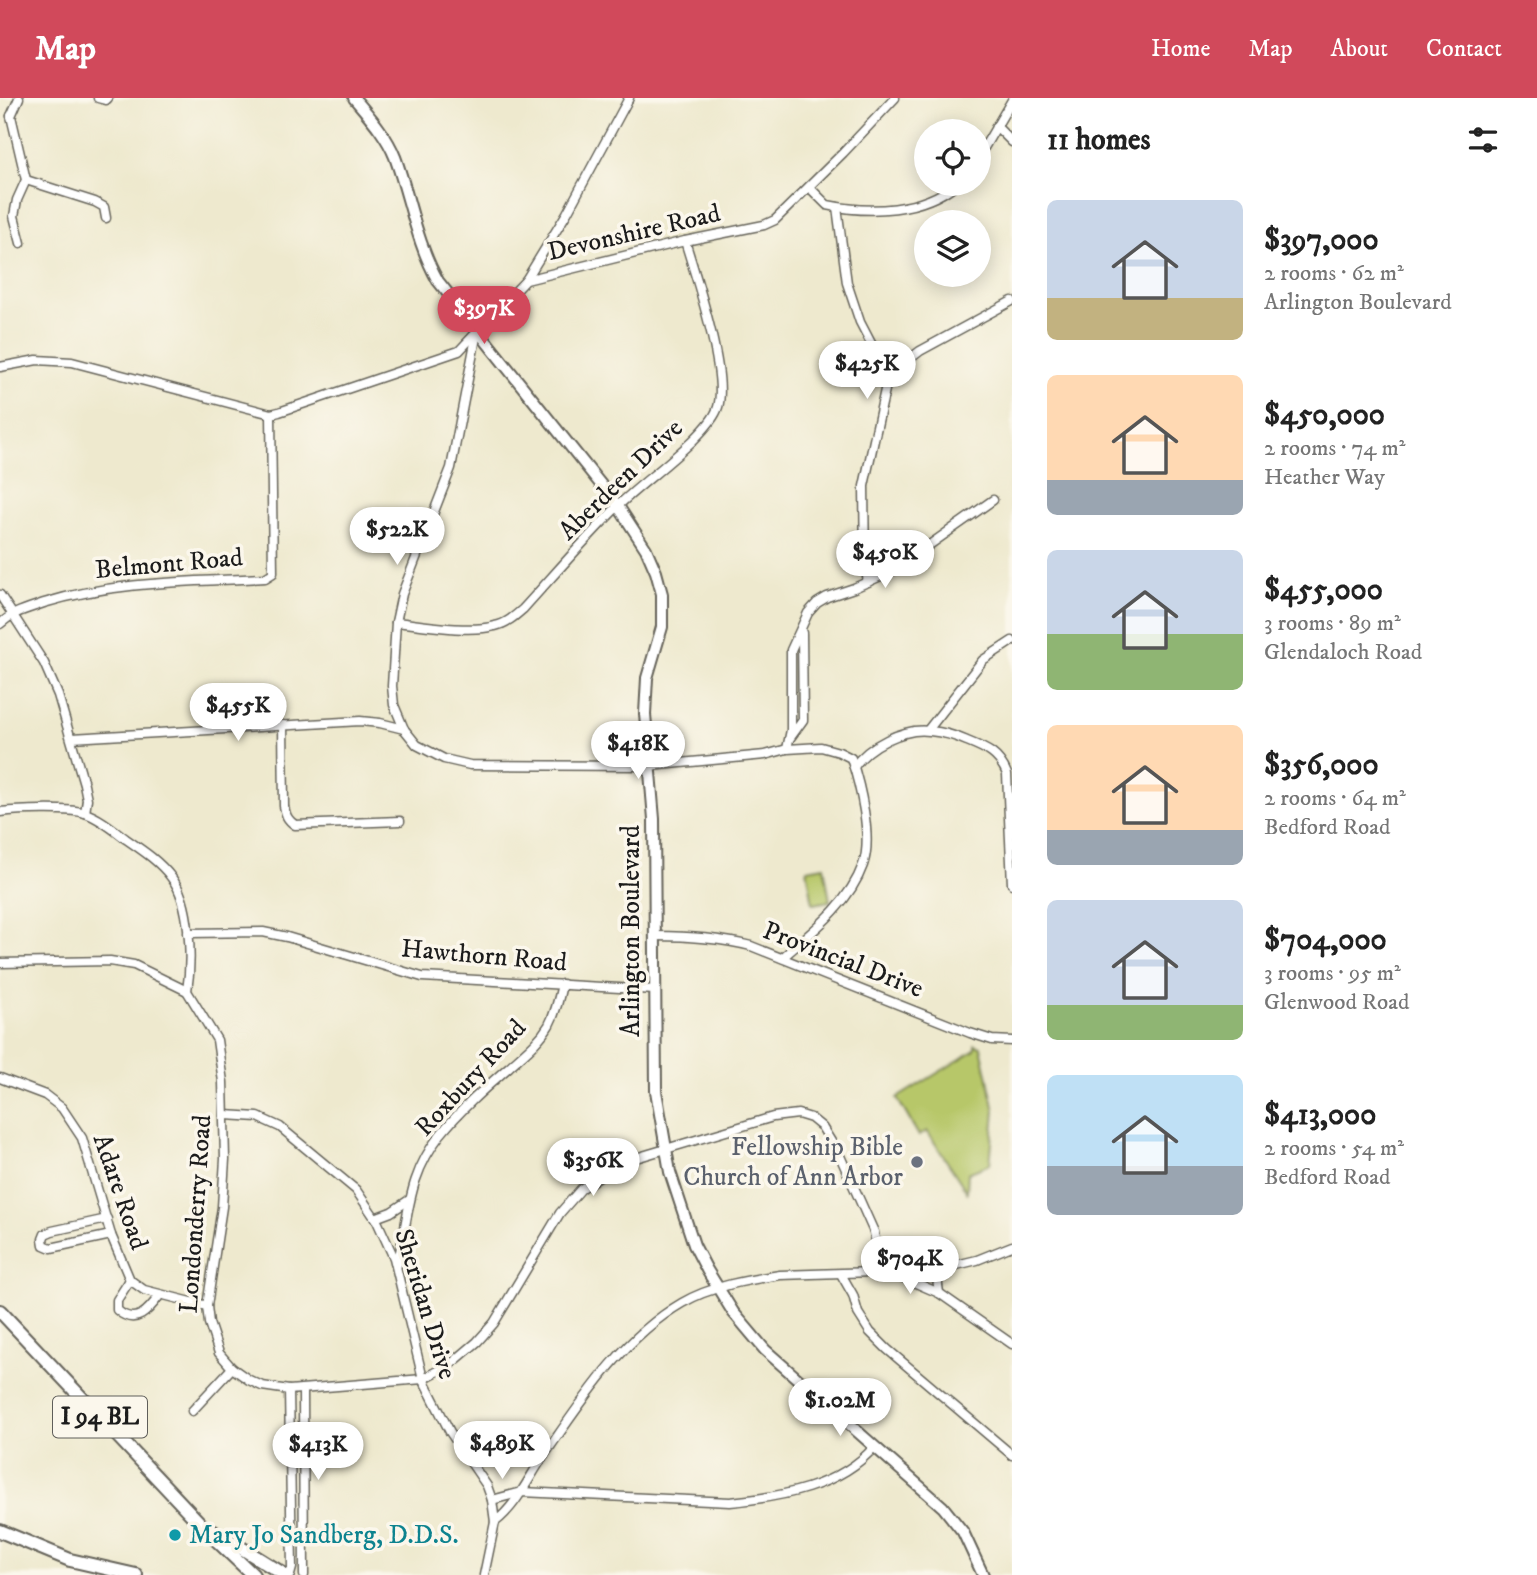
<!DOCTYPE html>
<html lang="en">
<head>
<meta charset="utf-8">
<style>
  body { margin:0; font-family:"IM FELL DW Pica",serif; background:#f2f2f2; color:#222; height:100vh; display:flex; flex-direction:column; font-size:26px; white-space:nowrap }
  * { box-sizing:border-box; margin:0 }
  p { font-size:23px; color:#767676 }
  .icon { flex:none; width:38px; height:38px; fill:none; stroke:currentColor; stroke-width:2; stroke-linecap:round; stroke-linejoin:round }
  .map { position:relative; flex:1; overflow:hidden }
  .drawer { display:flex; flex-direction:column; background:#fff; width:525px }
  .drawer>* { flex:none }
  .fabs { position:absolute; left:914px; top:21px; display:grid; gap:14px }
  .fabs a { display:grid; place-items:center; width:77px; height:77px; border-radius:50%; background:#fff; box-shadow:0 4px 18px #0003; font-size:35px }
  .price { position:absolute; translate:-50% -60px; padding:0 16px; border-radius:24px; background:#fff; color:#222; font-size:23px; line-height:46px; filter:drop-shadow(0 2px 4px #0008) }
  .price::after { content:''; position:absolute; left:50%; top:42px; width:21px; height:16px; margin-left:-10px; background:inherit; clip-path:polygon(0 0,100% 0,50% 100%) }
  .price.active { background:#d1495b; color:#fff }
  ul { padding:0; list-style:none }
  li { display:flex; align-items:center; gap:21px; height:175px; padding:0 35px }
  li span { display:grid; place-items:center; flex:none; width:196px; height:140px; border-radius:10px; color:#555 }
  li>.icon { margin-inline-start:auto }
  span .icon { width:84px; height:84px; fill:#fffc; stroke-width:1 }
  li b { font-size:30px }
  h2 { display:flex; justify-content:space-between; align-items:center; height:84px; padding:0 35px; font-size:30px }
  header { display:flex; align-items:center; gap:42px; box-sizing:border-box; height:98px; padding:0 35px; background:#d1495b; color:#fff }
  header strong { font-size:33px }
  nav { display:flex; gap:38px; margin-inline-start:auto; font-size:24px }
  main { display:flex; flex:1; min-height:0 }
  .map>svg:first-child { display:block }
  .green { fill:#b7c769; stroke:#6a7242; stroke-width:2 }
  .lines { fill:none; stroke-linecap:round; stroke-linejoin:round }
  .minor-casing { stroke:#66645a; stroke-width:11 }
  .tertiary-casing { stroke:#66645a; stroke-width:14 }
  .secondary-casing { stroke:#66645a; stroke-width:16 }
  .primary-casing { stroke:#66645a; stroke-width:16 }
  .minor { stroke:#fff; stroke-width:8 }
  .tertiary { stroke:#fff; stroke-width:10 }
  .secondary { stroke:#fff; stroke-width:12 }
  .primary { stroke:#fff; stroke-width:12 }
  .worship-dot { fill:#6b7280; stroke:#fbf7ec; stroke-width:2.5 }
  .culture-dot { fill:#0f9aa8; stroke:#fbf7ec; stroke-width:2.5 }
  .labels { text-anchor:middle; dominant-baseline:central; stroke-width:7; stroke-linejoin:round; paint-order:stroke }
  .shield { fill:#fbf7ec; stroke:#5f5e5a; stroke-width:2 }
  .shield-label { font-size:24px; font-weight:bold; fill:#1c1c1c }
  .street-label { font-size:26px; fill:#1c1c1c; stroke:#fbf7ec }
  .worship-label { font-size:26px; fill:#5b616d; stroke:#fbf7ec; text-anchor:end }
  .culture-label { font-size:26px; fill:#0d838f; stroke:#fbf7ec; text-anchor:start }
</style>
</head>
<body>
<header>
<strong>Map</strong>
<nav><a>Home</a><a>Map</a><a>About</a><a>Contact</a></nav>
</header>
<main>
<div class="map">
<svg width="1012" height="1477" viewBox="0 0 1012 1477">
  <rect width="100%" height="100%" fill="#fbf7ec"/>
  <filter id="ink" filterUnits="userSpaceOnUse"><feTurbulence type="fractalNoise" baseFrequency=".0143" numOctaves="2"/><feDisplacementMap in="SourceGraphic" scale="14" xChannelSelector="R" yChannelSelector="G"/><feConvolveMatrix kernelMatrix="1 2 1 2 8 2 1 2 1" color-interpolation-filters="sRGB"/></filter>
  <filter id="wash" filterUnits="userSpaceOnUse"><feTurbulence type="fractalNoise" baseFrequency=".00686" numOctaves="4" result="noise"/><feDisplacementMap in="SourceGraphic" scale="28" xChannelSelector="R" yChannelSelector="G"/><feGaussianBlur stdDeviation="1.57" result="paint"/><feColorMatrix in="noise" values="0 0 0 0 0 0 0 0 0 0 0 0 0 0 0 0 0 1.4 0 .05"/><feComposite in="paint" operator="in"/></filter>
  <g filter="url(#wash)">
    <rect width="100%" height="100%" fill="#eee9ce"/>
    <g class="green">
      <polygon points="824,768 830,803 813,806 807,771"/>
      <polygon points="975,947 981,949 995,1013 990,1066 968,1075 967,1094 927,1033 919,1038 897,1000 975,952"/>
    </g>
  </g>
  <g filter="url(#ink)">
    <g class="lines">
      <defs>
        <g id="minor">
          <polyline points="98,0 106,2 108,0"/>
          <polyline points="11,18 26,82 17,102 14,118 21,145"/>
          <polyline points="11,18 19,0"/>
          <polyline points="996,28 1012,44"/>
          <polyline points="978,60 1012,2"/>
          <polyline points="26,82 95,104 104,109 106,120"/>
          <path d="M 809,89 L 827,107 C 870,116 922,114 956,86"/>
          <polyline points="837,109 847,185 860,224 888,278"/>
          <polyline points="526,182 567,115 629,0"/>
          <path d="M 477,234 L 451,370 L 402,496 L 396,524 L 392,588 L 394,607 L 404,631 L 417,647 L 444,661 L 470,667 L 649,668 L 765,657 L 787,651 L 821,649 L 839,654 L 851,660 C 860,687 873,740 863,767 C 849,806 813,833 782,860"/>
          <polyline points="0,269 37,262 72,264 271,316 279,314 459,253 526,182 685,143 764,127 775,122 843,55 895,0"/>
          <polyline points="868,484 865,467 864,388 888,278 920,253 1012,203"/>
          <polyline points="0,497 44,565 58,597 84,686 87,701 85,715"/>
          <path d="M 396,524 C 423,527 469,535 495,528 C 506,526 515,518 523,511 C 554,477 584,442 617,409 C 640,385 710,337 718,309 C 728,276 696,179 685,143"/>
          <path d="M 0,526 C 13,514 27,511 44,505 C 116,483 190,484 265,480 L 273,475 L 271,316"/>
          <path d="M 283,627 L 284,708 C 286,718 287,721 295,727 L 400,723"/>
          <polyline points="928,632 983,562 1012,543"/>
          <polyline points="72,640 360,623 380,625 404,631"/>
          <polyline points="790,640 803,622 802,535"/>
          <polyline points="787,651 791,632 791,552 808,515 817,505 827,499 854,490 894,472 993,402"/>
          <path d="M 854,669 C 868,648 904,629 930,633 C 942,634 956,638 967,643 C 987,651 999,656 1007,676 L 1012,786"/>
          <path d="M 0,714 C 18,712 69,710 85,715 C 100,720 114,732 126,741 C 142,752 159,763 171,779 C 191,804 192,863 187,893 L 217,942 L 223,984 L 225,1061 L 222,1109 L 207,1208 L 209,1225 L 219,1255 L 232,1270 L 249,1282 L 262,1288 L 289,1292 L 423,1281 L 451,1266 L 477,1244 L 494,1225 L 560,1115 L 581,1091 L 605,1074 L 629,1062 L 773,1019 L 798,1016 L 811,1020 L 822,1029 L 840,1058 L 874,1134 L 880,1175"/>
          <polyline points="188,835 263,834 287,839 422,879 655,892"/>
          <path d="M 655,838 C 688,838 719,840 751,848 L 970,935 L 992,942 L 1012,943"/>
          <polyline points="0,865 110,863 134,867 187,893"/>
          <polyline points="0,980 45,997 62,1010 82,1040 111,1137 130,1182 144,1192 207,1208"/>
          <polyline points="225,1017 258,1019 280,1029 356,1092 377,1123 394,1160 423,1281 450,1334 487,1388 492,1402 495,1424 484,1477"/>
          <polyline points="375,1120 391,1114 409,1102"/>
          <polyline points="107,1121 52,1133 45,1136 43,1141 44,1147 51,1150 111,1137"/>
          <path d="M 397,1167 C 410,1117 406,1081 440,1037 C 460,1012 485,990 509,969 C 523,956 539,944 549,927 C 556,914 559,900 562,886"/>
          <polyline points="936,1172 939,1195"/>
          <polyline points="841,1176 853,1197 858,1215 870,1234 887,1251 1012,1357"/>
          <polyline points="895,1176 939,1195 1012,1246"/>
          <path d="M 130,1182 L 117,1202 L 117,1212 C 136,1229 149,1212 160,1197"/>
          <polyline points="289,1292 292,1470 290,1477"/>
          <polyline points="303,1292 304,1477"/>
          <polyline points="192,1313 232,1270"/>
          <path d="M 492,1402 L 522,1394 L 730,1404 C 781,1399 840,1389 874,1349"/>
          <path d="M 495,1424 C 517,1407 528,1381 543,1359 C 582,1303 622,1240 682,1205 C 711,1188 748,1182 780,1177 L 936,1172 L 977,1162 L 1012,1148"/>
        </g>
        <path id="tertiary" d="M 354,0 C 369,18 386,36 395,59 C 410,100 416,144 438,183 L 618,408 L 646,451 L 656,474 L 662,496 L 662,529 L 647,580 L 645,616 L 654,721 L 656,993 L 670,1074 L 694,1147 L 707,1172 L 733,1214 L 765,1252 L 943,1409 L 963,1434 L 983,1477"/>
        <polyline id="secondary" points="0,1433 70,1462 136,1477"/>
        <g id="primary">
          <polyline points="0,1213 208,1434 253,1477"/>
          <polyline points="214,1433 285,1477"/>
        </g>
      </defs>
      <use href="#minor" class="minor-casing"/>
      <use href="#tertiary" class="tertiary-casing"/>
      <use href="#secondary" class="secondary-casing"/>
      <use href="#primary" class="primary-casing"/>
      <use href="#minor" class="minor"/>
      <use href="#tertiary" class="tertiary"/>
      <use href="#secondary" class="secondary"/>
      <use href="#primary" class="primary"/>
    </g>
  </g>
  <circle class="worship-dot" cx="917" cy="1064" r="7"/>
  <circle class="culture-dot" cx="175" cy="1437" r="7"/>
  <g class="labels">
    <rect class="shield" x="53" y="1298.5" width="94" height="41" rx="5"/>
    <g class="shield-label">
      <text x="100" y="1319">I 94 BL</text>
    </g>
    <g class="street-label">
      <text transform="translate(634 135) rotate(-13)">Devonshire Road</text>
      <text transform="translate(621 382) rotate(-44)">Aberdeen Drive</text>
      <text transform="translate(169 466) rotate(-5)">Belmont Road</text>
      <text transform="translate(631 833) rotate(-90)">Arlington Boulevard</text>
      <text transform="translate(484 858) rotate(5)">Hawthorn Road</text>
      <text transform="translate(843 862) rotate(21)">Provincial Drive</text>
      <text transform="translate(471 980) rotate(-47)">Roxbury Road</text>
      <text transform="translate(120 1094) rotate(71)">Adare Road</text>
      <text transform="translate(196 1116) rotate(-86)">Londonderry Road</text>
      <text transform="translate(425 1206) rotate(73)">Sheridan Drive</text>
    </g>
    <g class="worship-label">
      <text x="903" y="1049">Fellowship Bible<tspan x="903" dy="30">Church of Ann Arbor</tspan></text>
    </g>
    <g class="culture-label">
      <text x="189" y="1437">Mary Jo Sandberg, D.D.S.</text>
    </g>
  </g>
</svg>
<div class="fabs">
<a><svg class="icon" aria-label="locate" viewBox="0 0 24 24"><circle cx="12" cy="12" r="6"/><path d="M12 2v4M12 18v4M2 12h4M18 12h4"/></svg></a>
<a><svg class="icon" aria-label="layers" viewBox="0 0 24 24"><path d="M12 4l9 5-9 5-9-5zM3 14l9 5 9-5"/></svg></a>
</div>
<b class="price active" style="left:484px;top:248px">$397K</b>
<b class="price" style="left:867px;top:303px">$425K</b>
<b class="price" style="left:397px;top:469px">$522K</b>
<b class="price" style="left:885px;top:492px">$450K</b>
<b class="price" style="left:238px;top:645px">$455K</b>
<b class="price" style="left:638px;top:683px">$418K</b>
<b class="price" style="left:593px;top:1100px">$356K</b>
<b class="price" style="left:910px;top:1198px">$704K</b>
<b class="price" style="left:840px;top:1340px">$1.02M</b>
<b class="price" style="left:502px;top:1383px">$489K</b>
<b class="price" style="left:318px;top:1384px">$413K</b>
</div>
<section class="drawer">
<h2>11 homes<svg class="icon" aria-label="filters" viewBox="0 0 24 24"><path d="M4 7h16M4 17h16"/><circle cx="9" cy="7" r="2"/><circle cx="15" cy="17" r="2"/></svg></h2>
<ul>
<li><span style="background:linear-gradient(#c9d6e8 70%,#c2b280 0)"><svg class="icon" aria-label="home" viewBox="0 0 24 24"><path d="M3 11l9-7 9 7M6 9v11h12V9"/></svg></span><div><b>$397,000</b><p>2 rooms · 62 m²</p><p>Arlington Boulevard</p></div></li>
<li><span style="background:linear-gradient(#ffd9b3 75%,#9aa5b1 0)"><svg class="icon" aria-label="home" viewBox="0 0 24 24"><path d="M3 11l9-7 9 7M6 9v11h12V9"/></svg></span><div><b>$450,000</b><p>2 rooms · 74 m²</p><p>Heather Way</p></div></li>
<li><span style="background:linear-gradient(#c9d6e8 60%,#8fb573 0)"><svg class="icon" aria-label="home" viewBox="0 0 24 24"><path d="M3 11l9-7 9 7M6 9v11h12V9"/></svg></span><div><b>$455,000</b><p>3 rooms · 89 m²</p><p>Glendaloch Road</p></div></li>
<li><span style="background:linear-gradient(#ffd9b3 75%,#9aa5b1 0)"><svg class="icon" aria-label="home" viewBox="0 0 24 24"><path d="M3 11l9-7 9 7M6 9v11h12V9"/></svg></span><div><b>$356,000</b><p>2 rooms · 64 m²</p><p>Bedford Road</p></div></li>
<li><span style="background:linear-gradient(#c9d6e8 75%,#8fb573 0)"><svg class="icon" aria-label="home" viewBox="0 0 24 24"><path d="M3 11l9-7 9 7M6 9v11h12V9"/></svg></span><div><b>$704,000</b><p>3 rooms · 95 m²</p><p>Glenwood Road</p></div></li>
<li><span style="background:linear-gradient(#bfe0f5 65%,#9aa5b1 0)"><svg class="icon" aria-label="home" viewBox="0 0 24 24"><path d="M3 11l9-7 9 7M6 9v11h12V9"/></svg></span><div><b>$413,000</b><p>2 rooms · 54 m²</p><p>Bedford Road</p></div></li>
</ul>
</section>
</main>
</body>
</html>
